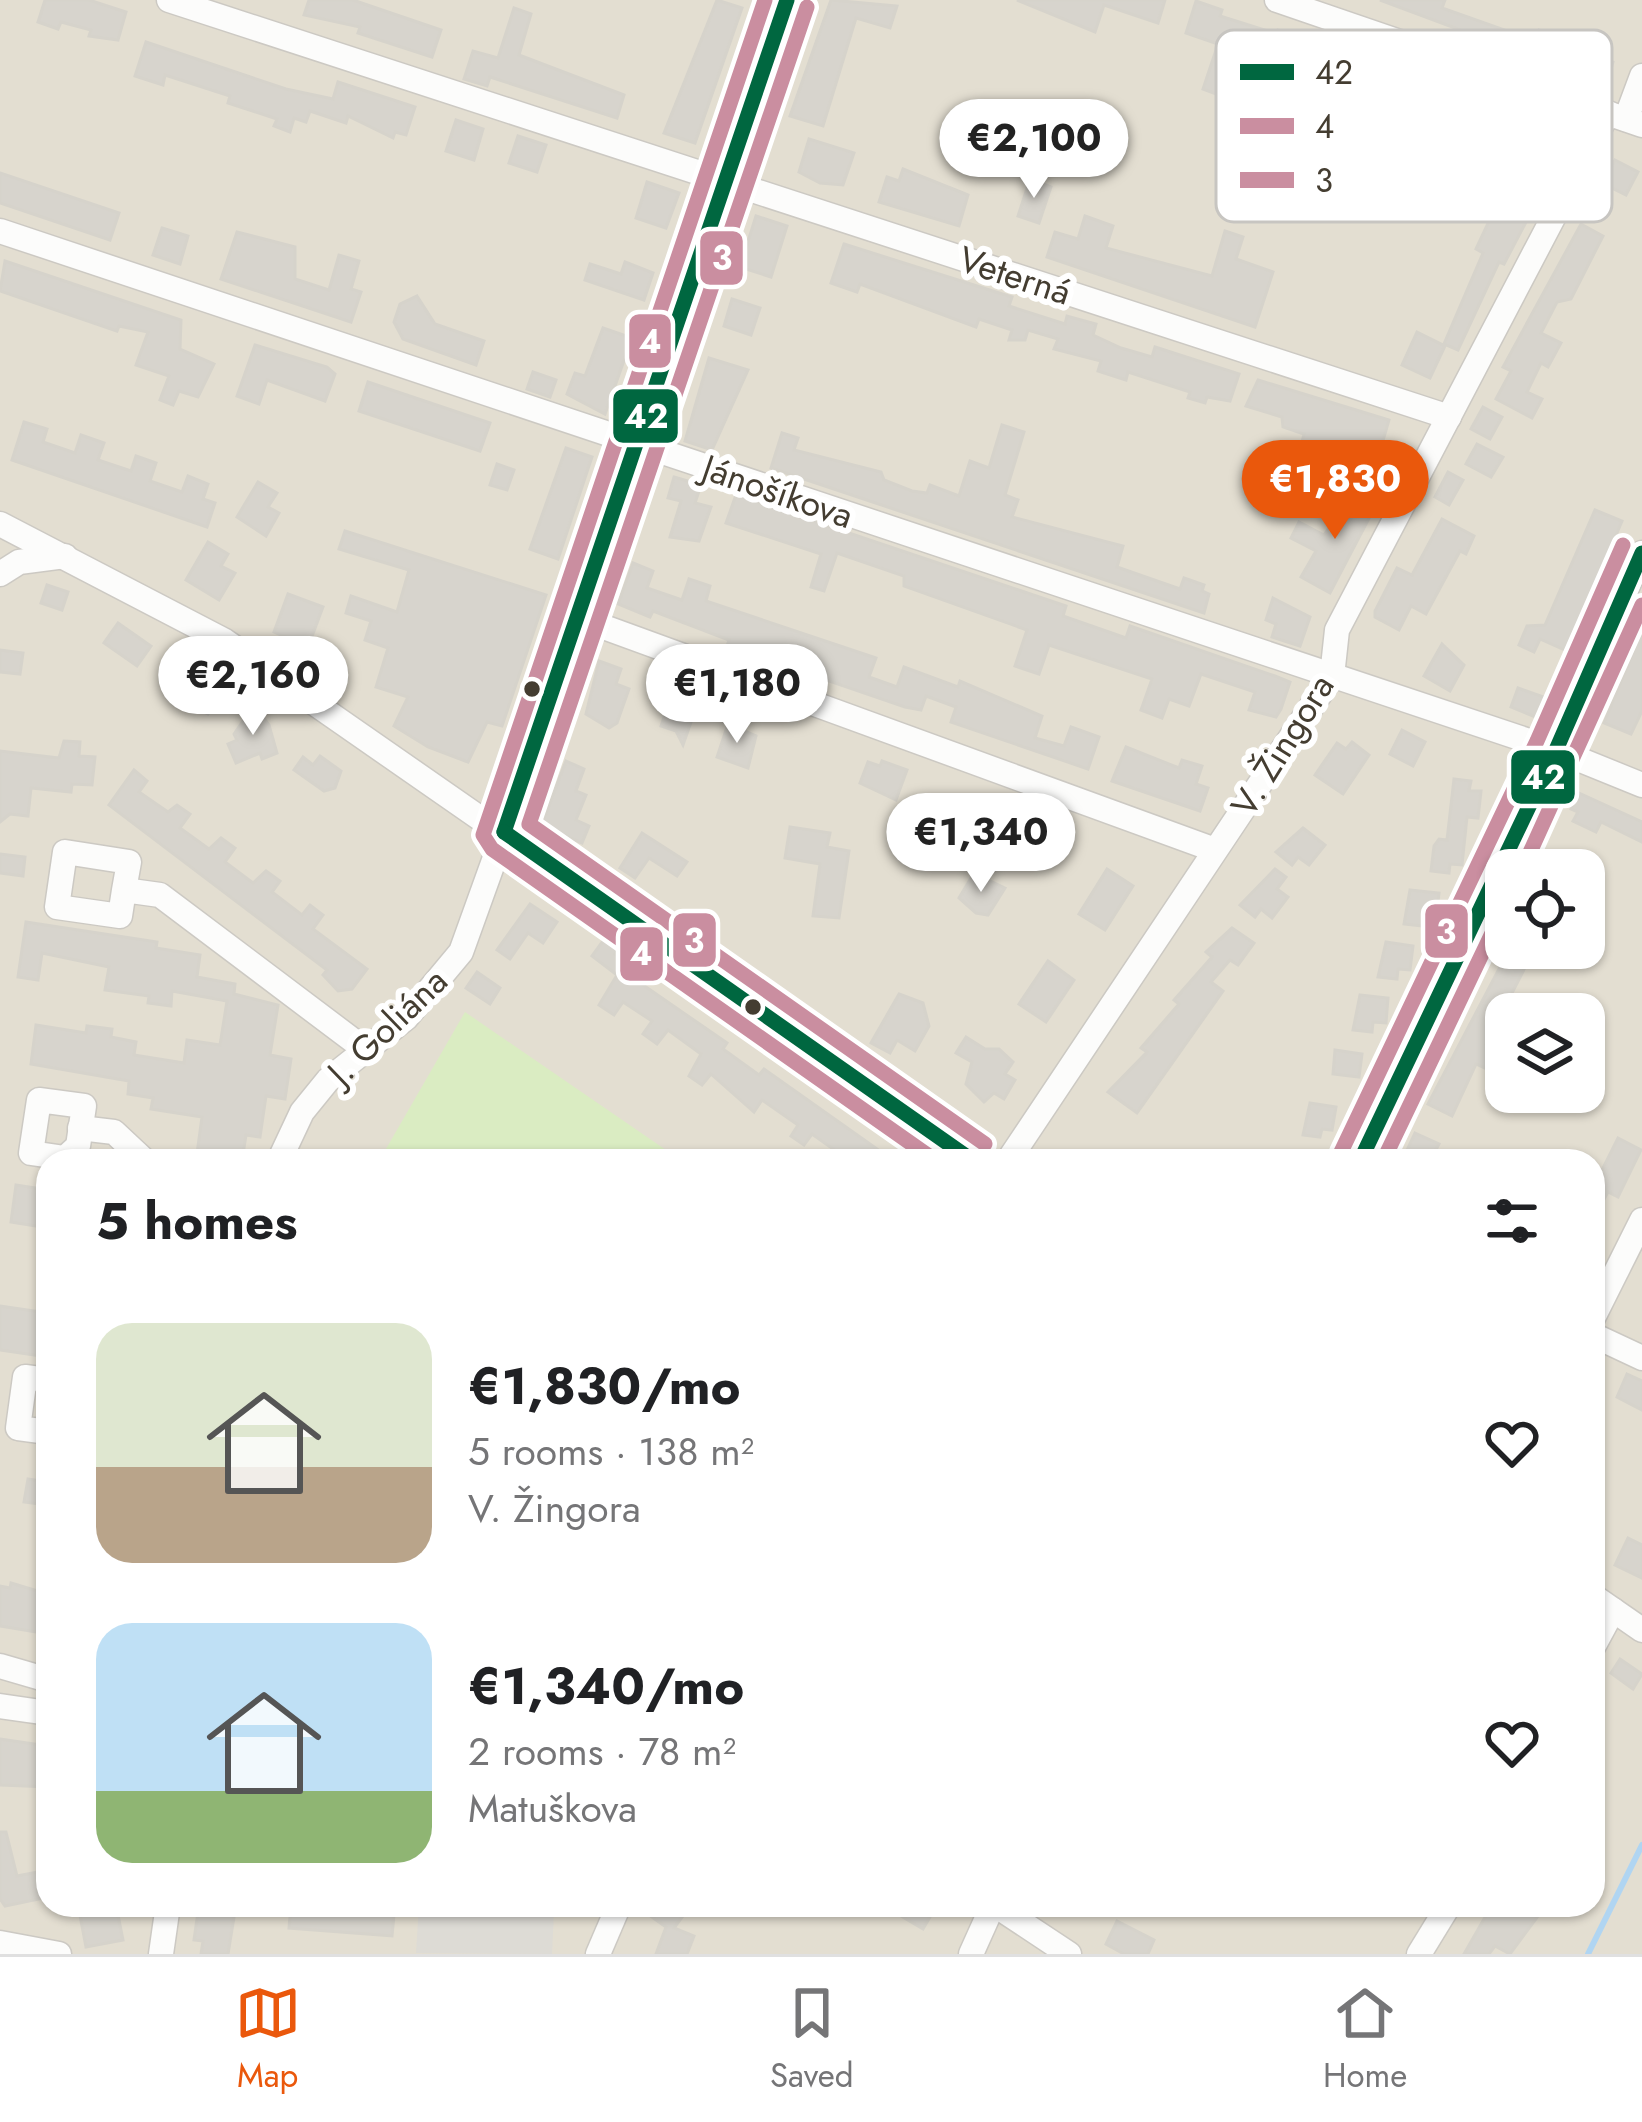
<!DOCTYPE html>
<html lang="en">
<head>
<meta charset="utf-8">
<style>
  body { margin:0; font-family:Jost,sans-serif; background:#f2f2f2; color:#202124; height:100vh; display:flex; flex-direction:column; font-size:45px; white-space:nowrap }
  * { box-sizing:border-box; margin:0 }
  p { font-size:39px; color:#757577 }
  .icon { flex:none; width:66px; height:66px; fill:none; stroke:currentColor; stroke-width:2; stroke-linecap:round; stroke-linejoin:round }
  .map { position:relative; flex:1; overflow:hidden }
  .panel { position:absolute; left:36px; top:1149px; width:1569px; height:768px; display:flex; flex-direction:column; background:#fff; border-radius:36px; box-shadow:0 3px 9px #0004 }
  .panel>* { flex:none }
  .controls { position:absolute; left:1485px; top:849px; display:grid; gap:24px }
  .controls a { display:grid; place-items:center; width:120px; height:120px; border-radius:24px; background:#fff; box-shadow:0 3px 9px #0004; font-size:60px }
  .price { position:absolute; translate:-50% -102px; padding:0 27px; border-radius:42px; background:#fff; color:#222; font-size:39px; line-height:78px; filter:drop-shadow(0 3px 6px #0008) }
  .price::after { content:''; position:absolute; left:50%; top:72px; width:36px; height:27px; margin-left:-18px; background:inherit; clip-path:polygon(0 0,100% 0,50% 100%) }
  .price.on { background:#ea580c; color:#fff }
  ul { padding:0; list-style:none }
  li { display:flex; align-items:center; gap:36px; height:300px; padding:0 60px }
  li span { display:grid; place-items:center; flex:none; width:336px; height:240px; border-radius:36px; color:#555 }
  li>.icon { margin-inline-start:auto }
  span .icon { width:144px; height:144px; fill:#fffc; stroke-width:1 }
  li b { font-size:51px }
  h2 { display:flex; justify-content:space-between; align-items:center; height:144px; padding:0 60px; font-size:51px }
  .tab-bar { display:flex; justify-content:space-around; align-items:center; height:168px; border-top:3px solid #e0e0e0; background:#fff; font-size:33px; color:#757577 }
  .tab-bar a { display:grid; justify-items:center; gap:6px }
  .tab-bar .on { color:#ea580c }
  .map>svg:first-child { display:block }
  .residential { fill:#e3ded1; fill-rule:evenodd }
  .green { fill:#daecc2 }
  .parking { fill:#dddbd5 }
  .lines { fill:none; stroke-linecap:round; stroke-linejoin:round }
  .stream { stroke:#b0d5f2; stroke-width:6 }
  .building { fill:#d7d4cd; stroke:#d6d3cb; stroke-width:3 }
  .street-casing { stroke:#ccc9c3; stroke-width:27 }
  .street { stroke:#fcfcfb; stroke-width:24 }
  .bus-1-casing { stroke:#fff; stroke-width:24 }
  .bus-2-casing { stroke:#fff; stroke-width:24 }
  .bus-3-casing { stroke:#fff; stroke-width:24 }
  .bus-1 { stroke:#006740; stroke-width:15 }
  .bus-2 { stroke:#ca8ea0; stroke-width:15 }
  .bus-3 { stroke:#ca8ea0; stroke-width:15 }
  .bus-dot { fill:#443d31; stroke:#fff; stroke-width:4.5 }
  .labels { text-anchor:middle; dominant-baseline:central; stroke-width:12; stroke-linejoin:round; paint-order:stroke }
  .street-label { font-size:36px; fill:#443d31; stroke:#fff }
  .key { fill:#fff; stroke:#c7c5c1; stroke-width:3 }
  .key-label { font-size:33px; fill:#443d31 }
  .line-badge { stroke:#fff; stroke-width:4.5 }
  .badge-label { font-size:33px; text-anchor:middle; font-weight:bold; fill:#fff }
</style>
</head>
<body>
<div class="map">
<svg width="1642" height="1954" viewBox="0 0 1642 1954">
  <rect width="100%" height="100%" fill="#eeece5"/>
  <path class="residential" d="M 0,0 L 1642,0 L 1642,1954 L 0,1954 ZM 1506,870 L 1584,870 L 1584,948 L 1506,948 ZM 1506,1014 L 1584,1014 L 1584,1092 L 1506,1092 ZM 48,1161 L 1593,1161 L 1593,1905 L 48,1905 Z"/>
  <polygon class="green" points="465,1012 682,1161 379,1161"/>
  <polygon class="parking" points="419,1905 528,1905 554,1911 552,1954 416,1953"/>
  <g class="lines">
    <polyline class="stream" points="1588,1954 1642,1845"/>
  </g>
  <g class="building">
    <polygon points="45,0 89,0 126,12 118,40 89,36 91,30 61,22 58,29 38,22"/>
    <polygon points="309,0 353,0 441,30 432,57 358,33 360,27 304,15"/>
    <polygon points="717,0 742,8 695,143 664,133"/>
    <polygon points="831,0 897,6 890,28 856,18 823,126 790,116"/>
    <polygon points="1017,0 1165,0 1158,23 1104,5 1095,32"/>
    <polygon points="1380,0 1445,0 1442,8 1536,41 1539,30 1613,62 1607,82 1517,51 1515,57 1488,48 1490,41"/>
    <polygon points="1196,1 1222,10 1220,16 1277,34 1278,30 1304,36 1301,43 1511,112 1545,129 1547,123 1572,131 1563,159 1554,156 1545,186 1504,264 1499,262 1458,350 1444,344 1483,253 1476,249 1512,172 1528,180 1537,152 1507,136 1511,129 1432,102 1405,179 1378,170 1394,124 1328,105 1331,95 1295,83 1292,92 1227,70 1219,95 1203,89 1218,44 1186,33"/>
    <polygon points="514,8 531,14 519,55 624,95 617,118 490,77 487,86 464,79 473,51 498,58"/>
    <polygon points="146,42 286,89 333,99 338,82 415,107 406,135 395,132 393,138 348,116 346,123 310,111 306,122 294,118 290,132 274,126 277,119 228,103 230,96 165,75 163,85 135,76"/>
    <polygon points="456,120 483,129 474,160 446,151"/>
    <polygon points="518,136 546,145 537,172 509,163"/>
    <polygon points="809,139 854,153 843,185 820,183 799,172"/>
    <polygon points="1615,160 1638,172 1626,195 1602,183"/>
    <polygon points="903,169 968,195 959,226 879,202 887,177 899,181"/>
    <polygon points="0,173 119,213 110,240 0,203"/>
    <polygon points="1030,179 1051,187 1039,223 1018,216"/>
    <polygon points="647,182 679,193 666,228 636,218"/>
    <polygon points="756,216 787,226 771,277 740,267"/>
    <polygon points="1085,216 1113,226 1106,248 1212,276 1225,231 1243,237 1236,259 1273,272 1255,327 1047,257 1055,232 1078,239"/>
    <polygon points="1581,224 1603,236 1571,299 1557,302 1541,333 1561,343 1548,367 1541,363 1527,392 1542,399 1532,418 1496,399 1511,371 1503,367"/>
    <polygon points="162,228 188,236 180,264 153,255"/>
    <polygon points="237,232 295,247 295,279 329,290 339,255 359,261 351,289 361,292 351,322 221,279"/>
    <polygon points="844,244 1012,297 1009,306 1065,324 1067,316 1096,324 1093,335 1121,348 1152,357 1155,347 1239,374 1230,401 1207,397 1205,403 1188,398 1190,392 1128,372 1126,380 1098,371 1101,361 1054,349 1058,339 1028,330 1025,340 1009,340 1012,330 979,319 976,327 860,284 857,292 831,283"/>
    <polygon points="5,261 181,320 180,349 214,364 198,397 179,391 173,405 160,400 169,376 136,365 148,332 119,326 117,331 0,291"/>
    <polygon points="625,262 653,273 644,300 585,280 590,264 621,274"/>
    <polygon points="417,296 435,324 484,341 476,365 403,339 394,322 400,304"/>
    <polygon points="732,299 760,308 751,335 724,326"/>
    <polygon points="603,328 632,338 605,414 567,394 575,373 585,376"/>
    <polygon points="1417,332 1445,346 1430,378 1402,365"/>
    <polygon points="255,345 327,367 335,374 325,401 267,380 259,404 237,396"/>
    <polygon points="709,358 748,370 712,450 685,441"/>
    <polygon points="533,372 556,380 550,397 527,389"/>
    <polygon points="1258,380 1389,420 1377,461 1364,457 1357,483 1296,465 1304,434 1283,427 1282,417 1246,406"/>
    <polygon points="368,382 490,423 480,451 359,411"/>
    <polygon points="1483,407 1502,417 1490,439 1471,429"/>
    <polygon points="24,422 47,429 43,442 75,453 81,435 104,443 98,460 131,471 136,456 156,463 150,481 182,492 188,476 208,484 203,499 215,503 207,527 12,460"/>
    <polygon points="1002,425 1024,432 1005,495 1018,500 1012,517 1123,546 1117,567 1180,589 1184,578 1204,585 1202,591 1209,594 1204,613 771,468 782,433 798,438 794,450 881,472 884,480 912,491 927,493 930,485 959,496 970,461 989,468"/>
    <polygon points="1477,444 1503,457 1491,477 1466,464"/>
    <polygon points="566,448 592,457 558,559 530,549"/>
    <polygon points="497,464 514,470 507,490 490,485"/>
    <polygon points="1448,472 1463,480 1449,505 1435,497"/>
    <polygon points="674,477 701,485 695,503 711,507 699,541 670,537 681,501 668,498"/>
    <polygon points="258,482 277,493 268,507 279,513 266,536 237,517"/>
    <polygon points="1354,492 1377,503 1330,593 1301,577 1316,551 1291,538 1299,522 1324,535"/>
    <polygon points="736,495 1066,606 1063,616 1126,638 1130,626 1275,676 1290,682 1281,709 1276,717 1249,710 1255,692 1201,674 1189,706 1169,699 1162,718 1141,710 1152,679 1049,645 1039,674 1015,666 1027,630 904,586 904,576 837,553 824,591 811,587 821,554 726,523"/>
    <polygon points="1595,510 1622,521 1567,651 1540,639 1534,652 1519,645 1527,626 1545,625"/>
    <polygon points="1442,519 1474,536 1466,554 1460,551 1426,614 1411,606 1399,630 1375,617 1375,611 1397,568 1412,575"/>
    <polygon points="345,531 546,595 502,726 487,722 468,762 428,747 394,726 408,697 376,687 388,648 365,640 371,621 346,613 351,596 397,612 409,570 339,549"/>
    <polygon points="208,542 228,554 221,566 235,573 219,600 186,580"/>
    <polygon points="633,563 653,571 647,588 682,600 689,579 710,586 706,601 876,658 869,677 897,687 904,667 958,687 960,681 1042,716 1035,738 1064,746 1071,727 1099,737 1088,769 951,722 956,707 926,696 921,710 905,707 727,646 729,640 653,611 650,617 618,604"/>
    <polygon points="47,585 68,592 62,610 41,603"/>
    <polygon points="288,594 323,607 308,647 274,632"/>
    <polygon points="1273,598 1310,617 1300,646 1272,637 1276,624 1266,620"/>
    <polygon points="118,623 151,646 137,666 104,643"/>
    <polygon points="1642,630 1642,711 1631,734 1604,723"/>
    <polygon points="1442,644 1464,665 1450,691 1424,676"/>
    <polygon points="0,650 23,653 20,674 0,672"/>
    <polygon points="599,661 621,669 616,684 629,689 617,723 609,728 586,714"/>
    <polygon points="186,668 223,695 208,714 177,697 180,693 171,687"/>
    <polygon points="1518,688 1546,698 1538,718 1511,707"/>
    <polygon points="671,696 697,705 683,745 676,731 661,726"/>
    <polygon points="254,705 269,725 277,753 262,759 260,753 236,763 228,744 237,740 234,734"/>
    <polygon points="728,724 756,736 748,768 717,757"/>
    <polygon points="1402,730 1425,742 1413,766 1390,754"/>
    <polygon points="64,741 80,742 79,756 95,757 92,785 72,784 71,792 31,788 28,816 10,814 0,822 0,751 59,758"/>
    <polygon points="1352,742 1369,755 1343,794 1315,775 1337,743 1346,749"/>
    <polygon points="1126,747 1179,768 1182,760 1202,766 1196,784 1208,788 1200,811 1112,781"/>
    <polygon points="320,756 341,771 335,788 324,791 294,770 303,757 313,765"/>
    <polygon points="566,761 584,769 576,791 586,795 576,820 589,826 582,843 541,826"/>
    <polygon points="882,761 907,770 896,800 860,783 868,762 880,766"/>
    <polygon points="134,770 147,781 139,792 168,812 177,805 190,814 180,828 209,849 221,838 235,848 225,862 253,883 266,871 280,881 272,892 302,915 310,905 323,915 313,929 367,969 352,989 338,991 323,975 327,970 109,805"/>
    <polygon points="1454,779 1471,781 1469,791 1481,791 1478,818 1467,817 1462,865 1450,864 1449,873 1431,871 1434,846 1439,839 1447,840"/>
    <polygon points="1579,793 1642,822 1642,842 1601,822 1596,832 1573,821 1578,812 1571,809"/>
    <polygon points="1012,813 1042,828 1026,855 1013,854 999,837"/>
    <polygon points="790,827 830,833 827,847 849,851 839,918 813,916 820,864 785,858"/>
    <polygon points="1303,828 1325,845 1309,865 1298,857 1292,865 1276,852"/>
    <polygon points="642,833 687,862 677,876 649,858 635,878 620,868"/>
    <polygon points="0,854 25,857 23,876 0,873"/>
    <polygon points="1107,869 1133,886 1105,930 1079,914"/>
    <polygon points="1275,869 1286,877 1277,889 1288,897 1272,918 1261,909 1255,917 1240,905"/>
    <polygon points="974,873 1005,888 988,915 976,913 959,898"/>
    <polygon points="1410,890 1439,893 1436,918 1424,917 1423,926 1404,924"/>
    <polygon points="530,904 557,922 543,943 528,933 510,959 497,950"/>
    <polygon points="26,922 157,942 156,948 200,955 197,977 235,984 234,994 278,1005 270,1055 291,1059 285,1099 266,1096 260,1137 246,1135 242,1161 196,1161 202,1117 151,1109 153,1098 128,1094 129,1081 31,1064 36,1025 86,1033 87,1026 112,1029 111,1037 136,1042 134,1055 184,1063 187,1040 220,1045 227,1001 172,991 171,1006 148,1003 149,996 105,990 109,967 42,953 38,980 18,977"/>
    <polygon points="1232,928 1254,943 1238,965 1230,960 1211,982 1223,991 1137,1113 1108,1092 1147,1052 1141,1048 1179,1004 1174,1000 1212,957 1206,952"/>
    <polygon points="605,938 619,948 615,954 638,970 633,978 727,1043 723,1049 759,1075 764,1069 894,1161 850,1161 812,1134 804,1145 791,1136 798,1125 762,1100 754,1112 711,1074 702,1085 689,1076 701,1054 668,1030 657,1044 643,1034 652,1021 623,1002 614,1015 599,1005 617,975 592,956"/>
    <polygon points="1386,942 1413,946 1410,970 1398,969 1397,979 1378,977"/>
    <polygon points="1510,948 1535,948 1486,1044 1506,1054 1506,1078 1476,1064 1452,1116 1428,1104"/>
    <polygon points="1048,961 1074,980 1046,1022 1019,1004"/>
    <polygon points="477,972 500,988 490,1004 466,988"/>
    <polygon points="899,994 923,1003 929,1026 915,1051 897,1040 890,1053 871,1043"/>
    <polygon points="1360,995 1388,998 1386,1023 1373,1022 1372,1032 1353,1030"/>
    <polygon points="966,1037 985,1049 999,1049 1013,1062 1005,1074 1015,1080 1004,1099 994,1093 984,1102 966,1084 972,1062 956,1053"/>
    <polygon points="1335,1050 1362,1054 1359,1077 1333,1074"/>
    <polygon points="1310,1103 1336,1107 1332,1130 1322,1129 1320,1137 1303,1135"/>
    <polygon points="1415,1133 1439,1144 1430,1161 1402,1161"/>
    <polygon points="1618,1138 1641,1150 1618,1197 1608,1192 1593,1219 1593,1188"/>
    <polygon points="16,1185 48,1190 48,1228 11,1222"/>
    <polygon points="0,1306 48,1313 48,1357 0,1350"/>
    <polygon points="1627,1374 1642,1381 1642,1410 1617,1397"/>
    <polygon points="28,1479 48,1482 48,1505 24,1502"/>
    <polygon points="1628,1538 1642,1545 1642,1578 1615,1565"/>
    <polygon points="11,1583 48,1594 48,1634 0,1626 0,1586 10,1588"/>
    <polygon points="1620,1659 1642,1674 1633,1689 1611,1673"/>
    <polygon points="0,1739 48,1746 48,1787 0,1785"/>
    <polygon points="0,1832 6,1832 17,1876 48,1870 48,1897 5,1906 0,1899"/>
    <polygon points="78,1905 116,1905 123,1940 86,1947"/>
    <polygon points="199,1905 236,1905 228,1954 201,1954 203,1941 194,1940"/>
    <polygon points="291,1905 395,1905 392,1936 289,1928"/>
    <polygon points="635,1905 691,1905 674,1928 694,1936 687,1954 656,1954 666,1927"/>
    <polygon points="907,1905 937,1905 923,1929 901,1916"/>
    <polygon points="1492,1905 1531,1905 1541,1912 1510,1954 1495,1946 1489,1954 1464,1954"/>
    <polygon points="1117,1921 1154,1940 1148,1954 1124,1954 1106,1944"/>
  </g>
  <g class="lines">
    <defs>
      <g id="street">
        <polyline points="169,0 1449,417"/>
        <polyline points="1277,0 1642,125"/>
        <polyline points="1626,119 1642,76"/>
        <polyline points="0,231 1556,750 1642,785"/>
        <polyline points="0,524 225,641 973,1161"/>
        <polyline points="0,574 19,562 65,556"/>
        <polyline points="579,618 1215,850"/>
        <polyline points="124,890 129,862 65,852 57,907 120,916 124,890 160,895 367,1051"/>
        <polygon points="39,1100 84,1106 78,1146 65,1158 31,1153"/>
        <polyline points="80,1128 114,1132 145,1161"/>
        <polyline points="279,1161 302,1112 328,1080 406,1018 461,952 547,713 787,0"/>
        <polyline points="1008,1161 1332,676 1337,630 1608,113"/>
        <polyline points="1360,1161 1556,750 1642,553"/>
        <polyline points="1593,1318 1642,1220"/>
        <polyline points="1593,1335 1642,1358"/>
        <polyline points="48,1380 25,1377 18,1428 48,1432"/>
        <polyline points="1593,1596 1642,1630"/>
        <polyline points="1593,1647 1613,1610"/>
        <polyline points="0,1666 48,1680"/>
        <polyline points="0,1706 48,1713"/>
        <polyline points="995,1905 1069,1954"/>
        <polyline points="0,1943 59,1954"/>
        <polyline points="161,1954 168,1905"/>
        <polyline points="598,1954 619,1905"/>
        <polyline points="971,1954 993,1905"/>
        <polyline points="1419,1954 1449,1905"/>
      </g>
    </defs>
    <use href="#street" class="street-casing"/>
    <use href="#street" class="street"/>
    <defs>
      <g id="bus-1">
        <polyline points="504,832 787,0"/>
        <polyline points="504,832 973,1161"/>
        <polyline points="1360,1161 1556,750 1642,553"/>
      </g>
      <g id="bus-2">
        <polyline points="765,0 483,835 492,849 936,1161"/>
        <polyline points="1522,870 1642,605"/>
        <polyline points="1383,1161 1506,904"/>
      </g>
      <g id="bus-3">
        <polyline points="807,7 529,824 985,1144"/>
        <polyline points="1341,1152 1537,741 1623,545"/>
      </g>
    </defs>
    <use href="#bus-1" class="bus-1-casing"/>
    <use href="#bus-2" class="bus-2-casing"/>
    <use href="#bus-3" class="bus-3-casing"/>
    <use href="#bus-1" class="bus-1"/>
    <use href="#bus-2" class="bus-2"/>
    <use href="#bus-3" class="bus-3"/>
  </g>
  <g class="bus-dot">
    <circle cx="532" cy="689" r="10"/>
    <circle cx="753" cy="1007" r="10"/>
  </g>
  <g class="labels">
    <g class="street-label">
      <text transform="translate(1015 275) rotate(18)">Veterná</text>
      <text transform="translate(778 491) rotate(19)">Jánošíkova</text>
      <text transform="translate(1282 745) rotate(-58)">V. Žingora</text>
      <text transform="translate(387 1026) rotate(-44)">J. Goliána</text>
    </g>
  </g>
  <rect x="1216" y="30" width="396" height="192" rx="18" class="key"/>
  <rect x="1240" y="64" width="54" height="16" fill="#006740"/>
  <rect x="1240" y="118" width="54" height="16" fill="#ca8ea0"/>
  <rect x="1240" y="172" width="54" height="16" fill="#ca8ea0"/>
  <g class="key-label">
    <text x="1315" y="84">42</text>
    <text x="1315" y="138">4</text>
    <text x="1315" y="192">3</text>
  </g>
  <g class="line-badge">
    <rect x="698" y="229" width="47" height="58" rx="12" fill="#ca8ea0"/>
    <rect x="627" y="312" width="46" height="58" rx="12" fill="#ca8ea0"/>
    <rect x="611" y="387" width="69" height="58" rx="12" fill="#006740"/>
    <rect x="1509" y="748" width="68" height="58" rx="12" fill="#006740"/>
    <rect x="1423" y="902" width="47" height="58" rx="12" fill="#ca8ea0"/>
    <rect x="671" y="911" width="47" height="58" rx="12" fill="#ca8ea0"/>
    <rect x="618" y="925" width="47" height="58" rx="12" fill="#ca8ea0"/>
  </g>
  <g class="badge-label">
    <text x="722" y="269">3</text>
    <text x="650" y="353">4</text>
    <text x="646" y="428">42</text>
    <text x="1543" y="789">42</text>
    <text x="1446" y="943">3</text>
    <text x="694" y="952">3</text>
    <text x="641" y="965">4</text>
  </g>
</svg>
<div class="controls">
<a><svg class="icon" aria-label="locate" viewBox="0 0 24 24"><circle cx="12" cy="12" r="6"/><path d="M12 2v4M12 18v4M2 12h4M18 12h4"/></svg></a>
<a><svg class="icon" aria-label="layers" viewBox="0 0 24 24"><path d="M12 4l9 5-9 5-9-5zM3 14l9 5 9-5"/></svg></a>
</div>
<b class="price" style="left:1034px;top:201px">€2,100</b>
<b class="price on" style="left:1335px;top:542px">€1,830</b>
<b class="price" style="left:253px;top:738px">€2,160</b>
<b class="price" style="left:737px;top:746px">€1,180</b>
<b class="price" style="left:981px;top:895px">€1,340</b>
<section class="panel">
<h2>5 homes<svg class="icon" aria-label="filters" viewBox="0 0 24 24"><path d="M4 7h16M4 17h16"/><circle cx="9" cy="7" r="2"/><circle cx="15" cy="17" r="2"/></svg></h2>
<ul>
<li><span style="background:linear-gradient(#dfe7d0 60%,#b9a48a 0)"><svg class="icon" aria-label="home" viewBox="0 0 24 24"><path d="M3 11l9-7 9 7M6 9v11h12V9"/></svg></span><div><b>€1,830/mo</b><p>5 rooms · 138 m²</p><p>V. Žingora</p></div><svg class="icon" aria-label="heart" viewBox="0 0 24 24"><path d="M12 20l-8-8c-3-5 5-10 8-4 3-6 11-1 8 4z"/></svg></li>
<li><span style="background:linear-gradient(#bfe0f5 70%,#8fb573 0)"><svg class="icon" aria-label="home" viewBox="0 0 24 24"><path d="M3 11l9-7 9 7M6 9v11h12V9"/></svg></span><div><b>€1,340/mo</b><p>2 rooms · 78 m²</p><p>Matuškova</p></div><svg class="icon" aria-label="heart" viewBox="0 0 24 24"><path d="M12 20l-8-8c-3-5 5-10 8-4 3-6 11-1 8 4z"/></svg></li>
</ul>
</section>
</div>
<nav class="tab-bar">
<a class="on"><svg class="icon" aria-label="map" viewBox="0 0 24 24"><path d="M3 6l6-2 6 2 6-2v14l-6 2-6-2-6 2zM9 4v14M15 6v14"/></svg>Map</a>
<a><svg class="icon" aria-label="saved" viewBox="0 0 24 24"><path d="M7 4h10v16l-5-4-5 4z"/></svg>Saved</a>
<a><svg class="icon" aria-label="home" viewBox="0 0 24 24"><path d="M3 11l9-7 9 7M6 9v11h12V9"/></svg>Home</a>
</nav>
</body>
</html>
